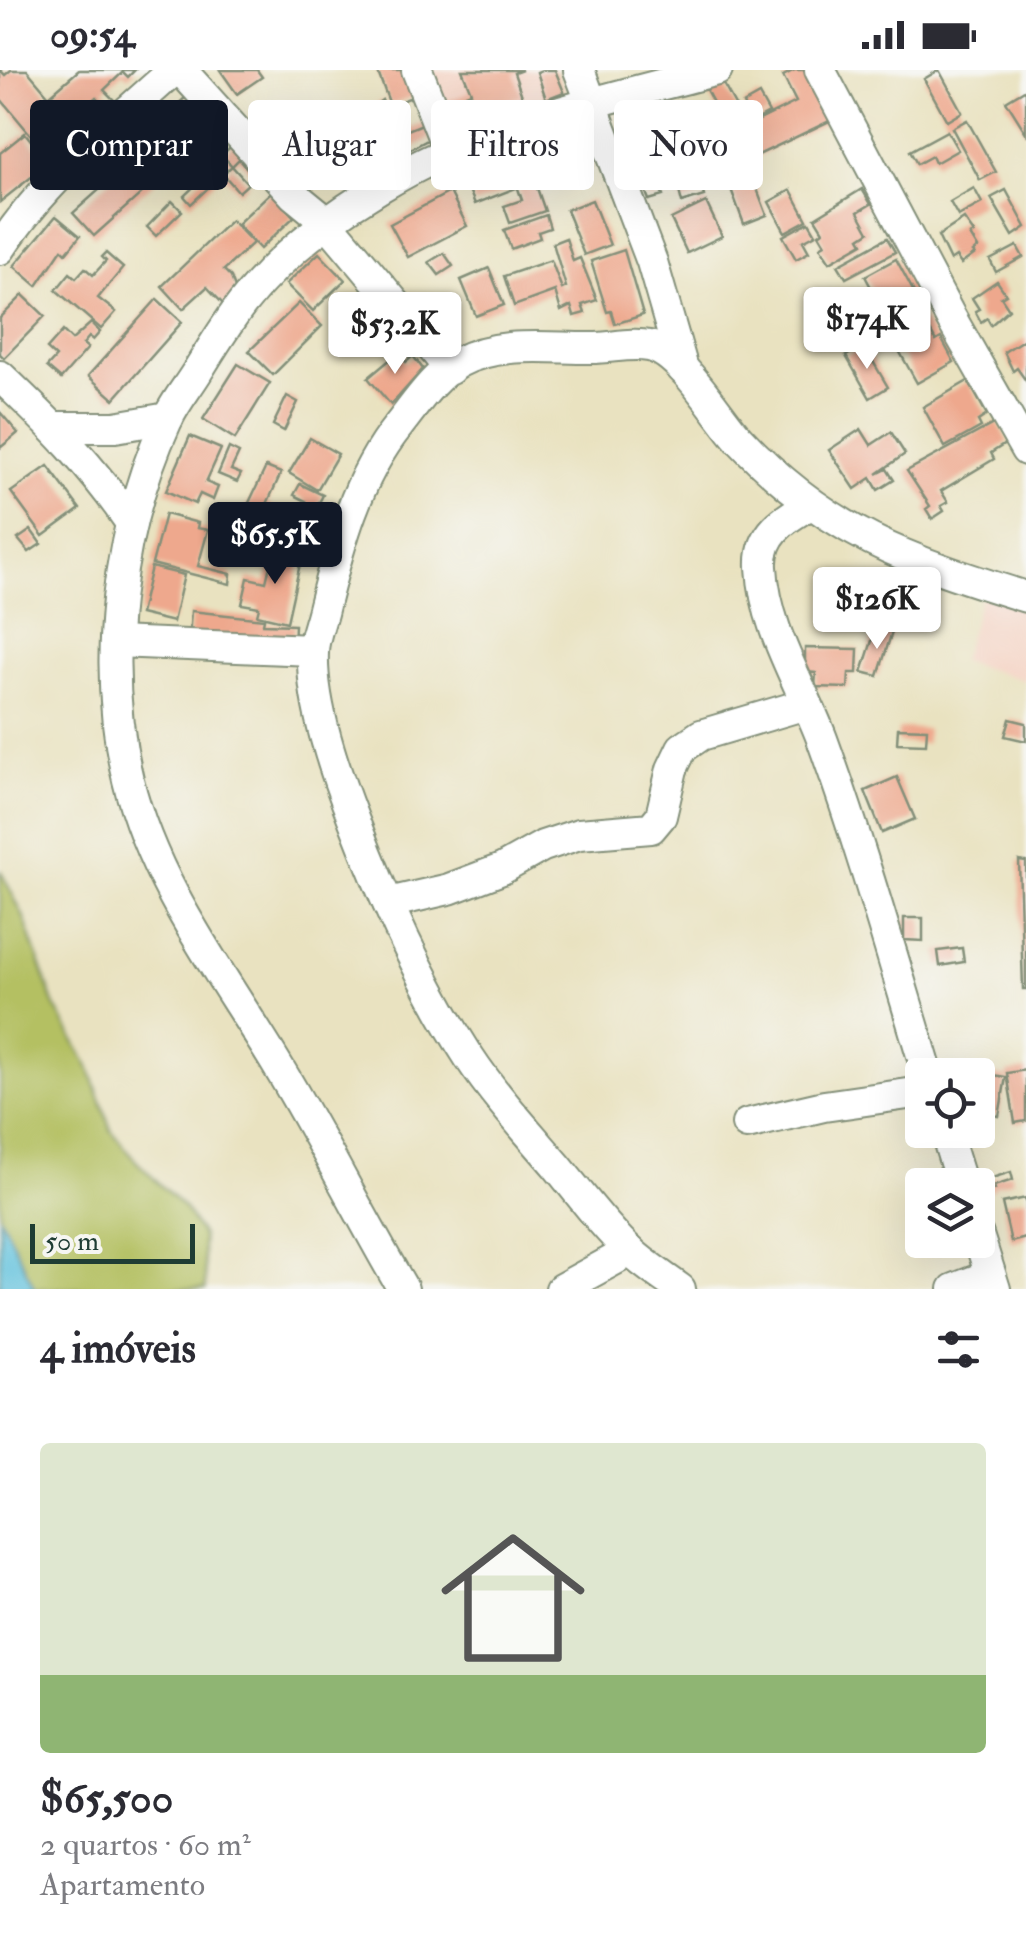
<!DOCTYPE html>
<html lang="pt">
<head>
<meta charset="utf-8">
<style>
  body { margin:0; font-family:"IM FELL Double Pica",serif; background:#f2f2f3; color:#2b2b33; height:100vh; display:flex; flex-direction:column; font-size:38px; white-space:nowrap }
  * { box-sizing:border-box; margin:0 }
  p { font-size:32px; color:#7c7c81 }
  .icon { flex:none; width:55px; height:55px; fill:none; stroke:currentColor; stroke-width:2; stroke-linecap:round; stroke-linejoin:round }
  .map { position:relative; height:1219px; overflow:hidden }
  .sheet { display:flex; flex-direction:column; background:#fff; flex:1 }
  .sheet>* { flex:none }
  .hud { position:absolute; left:30px; top:30px; width:968px; height:90px; display:flex; gap:20px }
  .fabs { position:absolute; left:905px; top:988px; display:grid; gap:20px }
  .fabs a { display:grid; place-items:center; width:90px; height:90px; border-radius:10px; background:#fff; box-shadow:0 10px 40px #0002; font-size:50px }
  .scale { position:absolute; left:30px; bottom:25px; width:165px; box-sizing:border-box; padding-left:10px; border:5px solid #1f3d34; border-top:0; font-size:28px; line-height:35px; white-space:nowrap; color:#1f3d34; -webkit-text-stroke:8px #f6f6f2; paint-order:stroke }
  .price { position:absolute; translate:-50% -85px; padding:0 22px; border-radius:10px; background:#fff; color:#222; font-size:32px; line-height:65px; filter:drop-shadow(0 2px 5px #0008) }
  .price::after { content:''; position:absolute; left:50%; top:60px; width:30px; height:22px; margin-left:-15px; background:inherit; clip-path:polygon(0 0,100% 0,50% 100%) }
  .price.current { background:#111827; color:#fff }
  ul { padding:0; list-style:none }
  li { display:grid; align-content:center; gap:20px; height:530px; padding:0 40px }
  li span { display:grid; place-items:center; height:310px; border-radius:10px; color:#555 }
  li>.icon { margin-inline-start:auto }
  span .icon { width:180px; height:180px; fill:#fffc; stroke-width:1 }
  li b { font-size:42px }
  h2 { display:flex; justify-content:space-between; align-items:center; height:120px; padding:0 40px; font-size:42px }
  .tag { padding:0 35px; border-radius:10px; background:#fff; box-shadow:0 10px 40px #0002; font-size:35px; line-height:90px }
  .tag.current { background:#111827; color:#fff }
  .status { display:flex; justify-content:space-between; align-items:center; height:70px; padding:0 50px; background:#fff; direction:ltr }
  .status svg { height:28px; fill:currentColor }
  .map>svg:first-child { display:block }
  .built { fill:#f5d2c2 }
  .green { fill:#b4c062; stroke:#6a7e4b; stroke-width:2.5 }
  .water { fill:#5fc1dd; stroke:#3f7f88; stroke-width:2.5 }
  .building { fill:#eea88d }
  .lines { fill:none; stroke-linecap:round; stroke-linejoin:round }
  .minor-casing { stroke:#84907a; stroke-width:34 }
  .minor { stroke:#fff; stroke-width:30 }
</style>
</head>
<body>
<div class="status"><b>09:54</b><svg viewBox="0 0 49 12"><path d="M0 12V9h3v3zM5 12V6h3v6zM10 12V3h3v9zM15 12V0h3v12zM26 1h20v11H26zM47 4h2v5h-2z"/></svg></div>
<div class="map">
<svg width="1026" height="1219" viewBox="0 0 1026 1219">
  <rect width="100%" height="100%" fill="#f6f6f2"/>
  <filter id="ink" filterUnits="userSpaceOnUse"><feTurbulence type="fractalNoise" baseFrequency=".01" numOctaves="2"/><feDisplacementMap in="SourceGraphic" scale="20" xChannelSelector="R" yChannelSelector="G"/><feConvolveMatrix kernelMatrix="1 2 1 2 8 2 1 2 1" color-interpolation-filters="sRGB"/></filter>
  <filter id="wash" filterUnits="userSpaceOnUse"><feTurbulence type="fractalNoise" baseFrequency=".0048" numOctaves="4" result="noise"/><feDisplacementMap in="SourceGraphic" scale="40" xChannelSelector="R" yChannelSelector="G"/><feGaussianBlur stdDeviation="2.25" result="paint"/><feColorMatrix in="noise" values="0 0 0 0 0 0 0 0 0 0 0 0 0 0 0 0 0 1.4 0 .05"/><feComposite in="paint" operator="in"/></filter>
  <g filter="url(#wash)">
    <rect width="100%" height="100%" fill="#e9e2c0"/>
    <g class="built">
      <polygon points="423,0 555,0 564,22 448,65"/>
      <polygon points="982,524 1026,537 1026,611 961,591"/>
    </g>
    <polygon class="green" points="0,800 23,845 54,934 89,997 111,1060 136,1091 184,1138 202,1166 206,1219 0,1219"/>
    <polygon class="water" points="0,1146 35,1219 0,1219"/>
    <g id="blocks">
      <g class="building">
        <polygon points="0,0 5,5 11,0 27,0 49,26 79,0 135,0 128,7 123,2 104,20 117,33 109,41 96,27 40,76 0,28"/>
        <polygon points="220,0 257,0 262,7 237,24"/>
        <polygon points="377,0 405,0 415,26 390,35"/>
        <polygon points="462,0 522,0 514,3 522,26 449,54 441,34 471,22"/>
        <polygon points="542,0 555,0 564,22 546,29 537,2"/>
        <polygon points="795,0 810,0 834,49 754,87 744,67 734,73 747,96 735,105 717,110 711,94 724,89 713,67 728,60 724,53 733,48 739,60 796,32 783,6"/>
        <polygon points="939,0 962,42 947,51 924,9"/>
        <polygon points="721,10 738,41 722,49 703,14"/>
        <polygon points="1026,19 1026,63 1006,31"/>
        <polygon points="759,25 769,43 752,52 743,34"/>
        <polygon points="187,26 208,50 205,52 214,62 208,67 212,72 193,87 188,81 182,87 191,96 181,105 173,95 94,166 73,143 161,65 148,51 156,45 161,50"/>
        <polygon points="382,30 398,64 425,53 431,68 390,90 366,42"/>
        <polygon points="672,41 684,83 655,92 653,85 641,88 631,53"/>
        <polygon points="967,50 996,102 980,110 952,58"/>
        <polygon points="361,57 381,91 333,116 314,86"/>
        <polygon points="947,61 958,80 935,93 932,86 917,94 910,81"/>
        <polygon points="25,63 49,93 0,132 0,83"/>
        <polygon points="580,65 592,96 563,107 551,76"/>
        <polygon points="235,72 257,96 250,102 239,89 232,96 248,114 239,122 223,104 232,96 222,85"/>
        <polygon points="502,82 516,118 475,134 460,99"/>
        <polygon points="651,89 663,126 649,130 635,95"/>
        <polygon points="529,95 545,141 510,153 504,136 522,130 512,101"/>
        <polygon points="215,96 223,104 191,134 184,126"/>
        <polygon points="751,103 767,145 744,154 728,111"/>
        <polygon points="701,115 704,126 682,133 679,121"/>
        <polygon points="974,118 982,133 958,146 950,132"/>
        <polygon points="862,119 871,134 858,142 869,162 860,168 863,173 830,192 820,177 825,174 819,164 823,161 815,148"/>
        <polygon points="791,120 807,150 785,162 769,132"/>
        <polygon points="1006,120 1026,157 1013,166 991,128"/>
        <polygon points="271,122 294,147 260,179 237,154"/>
        <polygon points="450,122 467,156 408,187 390,154"/>
        <polygon points="592,130 610,175 584,185 566,140"/>
        <polygon points="172,131 182,141 156,166 147,157"/>
        <polygon points="706,132 722,166 687,183 671,149"/>
        <polygon points="546,145 550,158 538,162 540,168 511,179 504,160"/>
        <polygon points="56,146 80,166 66,183 62,179 37,216 14,196"/>
        <polygon points="964,149 974,163 970,165 978,178 973,182 975,184 961,194 956,187 950,191 938,166"/>
        <polygon points="231,150 253,173 224,200 231,207 236,221 225,236 207,217 183,239 162,216"/>
        <polygon points="809,152 816,164 803,171 809,182 796,189 783,166"/>
        <polygon points="566,168 573,191 580,188 597,230 582,235 585,243 574,246 571,236 561,241 555,221 514,236 504,206 551,190 562,219 566,217 553,173"/>
        <polygon points="887,168 895,182 846,208 838,195"/>
        <polygon points="1017,176 1023,187 996,202 990,190"/>
        <polygon points="624,180 643,245 615,254 611,241 607,242 591,191"/>
        <polygon points="106,183 123,198 98,228 116,242 101,259 56,220 70,203 76,208 85,198 93,205 106,191 102,187"/>
        <polygon points="319,183 345,210 313,241 286,214"/>
        <polygon points="444,183 453,196 439,205 429,192"/>
        <polygon points="896,189 917,228 886,245 865,206"/>
        <polygon points="489,198 504,235 476,246 461,210"/>
        <polygon points="997,211 1006,224 1001,227 1009,239 991,255 987,248 981,252 975,241 979,239 972,228"/>
        <polygon points="23,225 45,246 4,288 0,284 0,248"/>
        <polygon points="157,229 182,252 114,329 88,306"/>
        <polygon points="299,233 322,256 273,305 249,281"/>
        <polygon points="924,250 936,271 941,268 954,292 917,313 892,268"/>
        <polygon points="91,253 100,262 93,270 89,267 83,274 88,278 61,309 47,297 56,287 47,279 63,261 72,270"/>
        <polygon points="1026,268 1026,311 1017,298 1013,301 1004,282"/>
        <polygon points="864,276 888,317 870,328 846,286"/>
        <polygon points="398,283 406,292 413,286 423,299 391,335 368,308"/>
        <polygon points="238,294 270,313 235,369 203,349"/>
        <polygon points="968,311 987,345 978,351 981,357 945,377 923,337"/>
        <polygon points="287,326 298,332 284,361 273,355"/>
        <polygon points="0,342 18,363 0,378"/>
        <polygon points="997,352 1008,372 991,383 994,389 941,421 948,432 941,436 944,441 932,449 926,439 930,436 907,401"/>
        <polygon points="861,359 871,375 891,362 905,384 877,404 887,399 894,410 878,420 871,408 855,419 829,380"/>
        <polygon points="190,366 221,379 206,412 218,417 213,430 200,424 195,434 166,421"/>
        <polygon points="310,368 338,384 317,420 289,403"/>
        <polygon points="229,378 239,383 231,400 241,404 237,412 218,404"/>
        <polygon points="48,396 80,439 43,466 11,422"/>
        <polygon points="266,397 281,403 267,434 287,443 289,438 299,443 306,431 294,425 300,414 323,425 311,448 321,453 314,468 246,439"/>
        <polygon points="165,444 198,453 197,458 208,460 198,496 231,504 230,514 152,494"/>
        <polygon points="31,460 41,474 29,482 18,469"/>
        <polygon points="274,479 302,485 287,552 257,545 259,537 242,534 248,508 266,512"/>
        <polygon points="151,497 184,505 173,552 140,544"/>
        <polygon points="191,541 264,549 263,554 295,555 294,575 189,569"/>
        <polygon points="876,558 892,562 878,606 862,602"/>
        <polygon points="805,578 858,579 857,603 849,603 848,618 815,617 816,603 805,602"/>
        <polygon points="1010,649 1026,653 1026,671 1005,666"/>
        <polygon points="898,658 927,659 926,674 897,673"/>
        <polygon points="897,707 915,749 882,763 865,721"/>
        <polygon points="1019,791 1026,792 1026,919 1023,919"/>
        <polygon points="904,848 923,848 923,871 904,870"/>
        <polygon points="962,878 964,892 940,896 938,881"/>
        <polygon points="1026,1000 1026,1051 1015,1053 1007,1003"/>
        <polygon points="986,1004 1006,1007 999,1046 979,1043"/>
        <polygon points="1011,1102 1013,1110 994,1116 995,1119 978,1123 978,1115 969,1115"/>
        <polygon points="1026,1128 1026,1168 1011,1172 1002,1133"/>
      </g>
    </g>
  </g>
  <g filter="url(#ink)">
    <use href="#blocks" fill-opacity="0" stroke="#84907a" stroke-width="2.5"/>
    <g class="lines">
      <defs>
        <g id="minor">
          <polyline points="181,0 294,125 327,152 450,299"/>
          <polyline points="417,0 449,82"/>
          <polyline points="579,0 652,192 683,299"/>
          <polyline points="820,0 951,248 1026,380"/>
          <path d="M 0,179 C 45,109 113,55 174,0"/>
          <path d="M 0,306 C 51,354 91,395 131,453"/>
          <polyline points="56,357 115,357 168,348"/>
          <path d="M 809,435 C 784,449 760,464 762,497 C 765,559 801,613 822,669 C 862,779 894,893 928,1005"/>
          <polyline points="115,572 313,580"/>
          <polyline points="388,833 449,819 502,799 543,776 579,764 651,758 661,746 672,699 682,678 701,665 806,634"/>
          <polyline points="747,1054 824,1036 922,1022"/>
          <polyline points="945,1060 962,1115"/>
          <polyline points="978,1165 995,1219"/>
          <path d="M 403,1219 C 360,1146 323,1071 279,998 C 224,906 154,817 128,710 C 100,593 117,459 167,350 C 174,334 187,318 197,302 C 211,279 226,255 242,234 C 278,188 329,148 379,118 C 481,55 602,31 717,0"/>
          <polyline points="561,1219 630,1181"/>
          <path d="M 680,1219 C 664,1207 646,1196 631,1182 C 604,1157 580,1124 557,1096 C 527,1061 494,1025 469,987 C 422,914 385,832 354,751 C 335,702 311,634 313,582 C 313,568 320,553 323,539 C 339,475 356,408 399,355 C 415,335 435,304 459,292 C 498,271 546,278 588,278 C 608,279 630,272 649,276 C 681,282 717,345 739,369 C 827,463 907,490 1026,527"/>
          <polyline points="954,1219 990,1205"/>
        </g>
      </defs>
      <use href="#minor" class="minor-casing"/>
      <use href="#minor" class="minor"/>
    </g>
  </g>
</svg>
<div class="fabs">
<a><svg class="icon" aria-label="locate" viewBox="0 0 24 24"><circle cx="12" cy="12" r="6"/><path d="M12 2v4M12 18v4M2 12h4M18 12h4"/></svg></a>
<a><svg class="icon" aria-label="layers" viewBox="0 0 24 24"><path d="M12 4l9 5-9 5-9-5zM3 14l9 5 9-5"/></svg></a>
</div>
<div class="scale">50 m</div>
<b class="price" style="left:867px;top:302px">$174K</b>
<b class="price" style="left:395px;top:307px">$53.2K</b>
<b class="price current" style="left:275px;top:517px">$65.5K</b>
<b class="price" style="left:877px;top:582px">$126K</b>
<div class="hud">
<a class="tag current">Comprar</a>
<a class="tag">Alugar</a>
<a class="tag">Filtros</a>
<a class="tag">Novo</a>
</div>
</div>
<section class="sheet">
<h2>4 imóveis<svg class="icon" aria-label="filters" viewBox="0 0 24 24"><path d="M4 7h16M4 17h16"/><circle cx="9" cy="7" r="2"/><circle cx="15" cy="17" r="2"/></svg></h2>
<ul>
<li><span style="background:linear-gradient(#dfe7d0 75%,#8fb573 0)"><svg class="icon" aria-label="home" viewBox="0 0 24 24"><path d="M3 11l9-7 9 7M6 9v11h12V9"/></svg></span><div><b>$65,500</b><p>2 quartos · 60 m²</p><p>Apartamento</p></div></li>
</ul>
</section>
</body>
</html>
